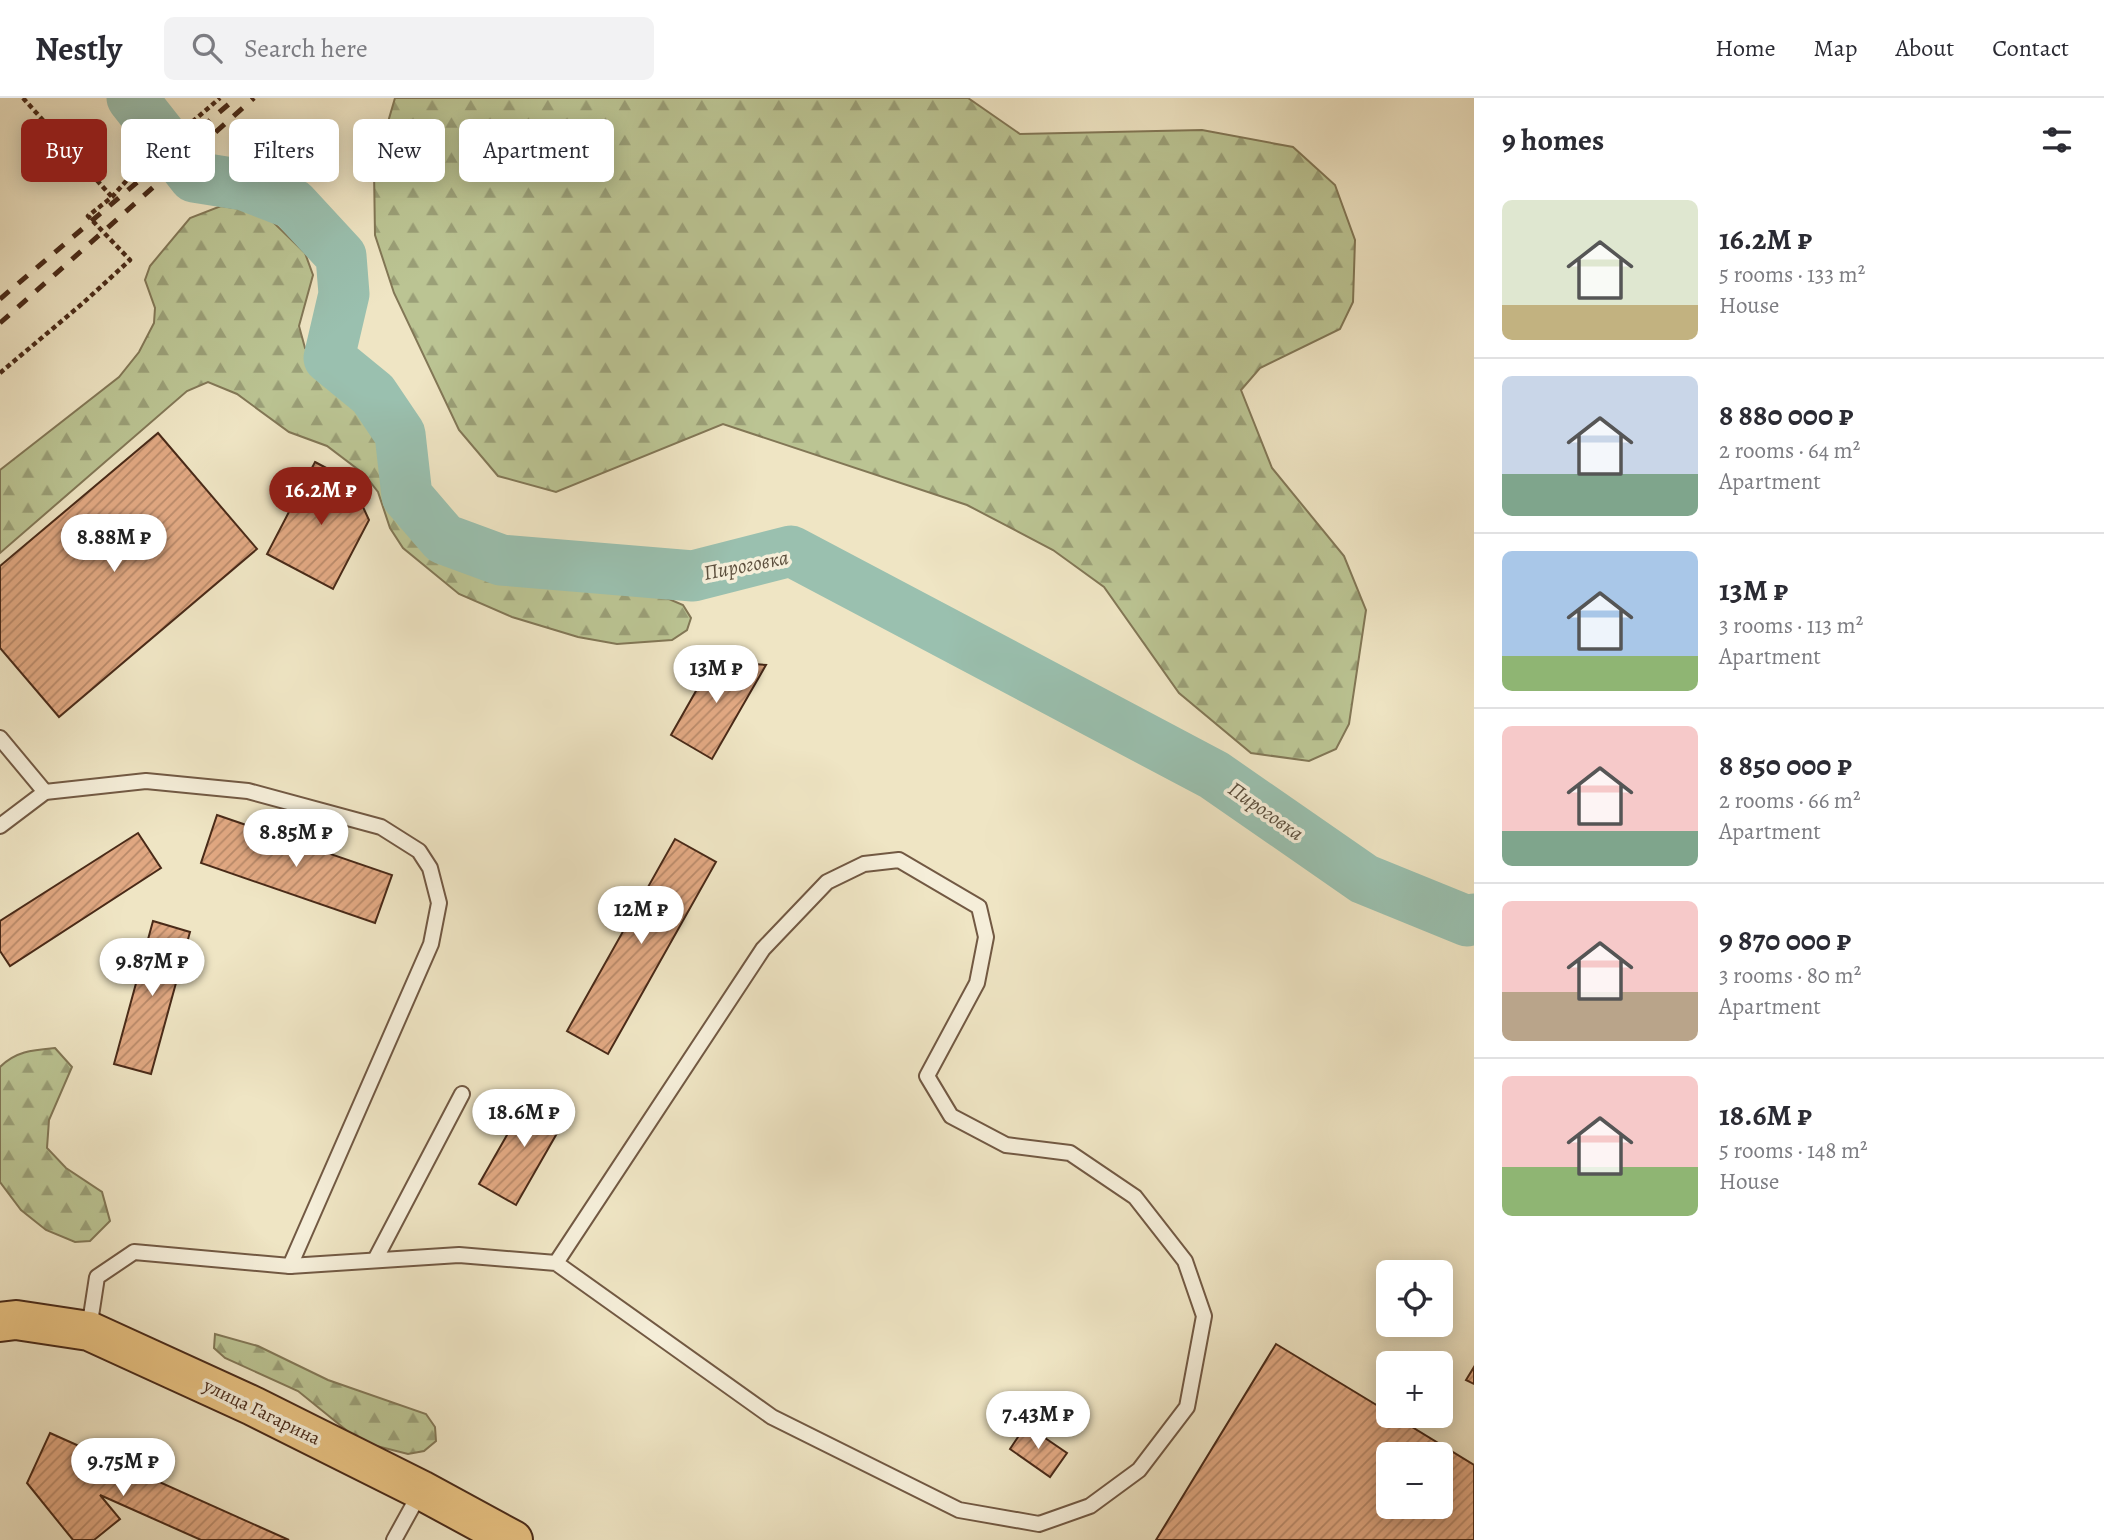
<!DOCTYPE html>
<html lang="en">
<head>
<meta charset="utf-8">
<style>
  body { margin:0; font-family:Alegreya,serif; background:#f2f2f3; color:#2b2b33; height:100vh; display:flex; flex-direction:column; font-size:26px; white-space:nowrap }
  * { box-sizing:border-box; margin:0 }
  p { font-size:23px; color:#7c7c81 }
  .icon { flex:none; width:38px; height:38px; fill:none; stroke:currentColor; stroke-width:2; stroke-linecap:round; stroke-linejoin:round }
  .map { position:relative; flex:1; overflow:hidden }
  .sheet { display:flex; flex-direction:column; background:#fff; width:630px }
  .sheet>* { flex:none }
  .banner { position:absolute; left:21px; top:21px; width:665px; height:63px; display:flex; gap:14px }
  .buttons { position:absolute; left:1376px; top:1162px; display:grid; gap:14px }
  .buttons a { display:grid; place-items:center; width:77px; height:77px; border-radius:10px; background:#fff; box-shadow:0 4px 18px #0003; font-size:35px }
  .price { position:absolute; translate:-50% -60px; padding:0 16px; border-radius:24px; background:#fff; color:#222; font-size:23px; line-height:46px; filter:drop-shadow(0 2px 4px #0008) }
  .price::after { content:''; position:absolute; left:50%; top:42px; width:21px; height:16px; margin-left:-10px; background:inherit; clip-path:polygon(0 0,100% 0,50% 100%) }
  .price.active { background:#8f2418; color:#fff }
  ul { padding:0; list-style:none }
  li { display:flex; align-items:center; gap:21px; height:175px; padding:0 28px }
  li+li { border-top:2px solid #e1e1e2 }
  li span { display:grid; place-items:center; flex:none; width:196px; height:140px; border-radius:10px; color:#555 }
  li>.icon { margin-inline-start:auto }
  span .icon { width:84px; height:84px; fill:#fffc; stroke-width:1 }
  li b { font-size:30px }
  h2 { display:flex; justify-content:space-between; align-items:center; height:84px; padding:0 28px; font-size:30px }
  .pill { padding:0 24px; border-radius:10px; background:#fff; box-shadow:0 4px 18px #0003; font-size:24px; line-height:63px }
  .pill.active { background:#8f2418; color:#fff }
  header { display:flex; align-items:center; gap:42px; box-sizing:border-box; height:98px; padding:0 35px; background:#fff; border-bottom:2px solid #e1e1e2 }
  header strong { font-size:33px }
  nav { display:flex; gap:38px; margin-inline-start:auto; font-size:24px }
  .search { width:490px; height:63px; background:#f2f2f3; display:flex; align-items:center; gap:18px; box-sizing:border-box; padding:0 24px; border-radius:10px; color:#7c7c81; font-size:26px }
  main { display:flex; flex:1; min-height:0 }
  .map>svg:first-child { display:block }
  .forest { fill:url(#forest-firs); stroke:#827756; stroke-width:2 }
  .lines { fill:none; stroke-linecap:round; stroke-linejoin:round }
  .river { stroke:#9ac0af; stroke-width:51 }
  .building { fill:url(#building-hatch); stroke:#492a18; stroke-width:2; fill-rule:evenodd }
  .service-casing { stroke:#725943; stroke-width:18 }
  .primary-casing { stroke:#492a18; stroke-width:42 }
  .path { stroke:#492a18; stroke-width:4.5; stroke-dasharray:5 3.5; stroke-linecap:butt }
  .service { stroke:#f5eed9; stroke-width:14 }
  .primary { stroke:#e8c282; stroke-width:38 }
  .rail { stroke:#492a18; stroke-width:5; stroke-dasharray:12 12; stroke-linecap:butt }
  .labels { text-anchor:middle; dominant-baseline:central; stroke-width:7; stroke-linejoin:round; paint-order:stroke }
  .street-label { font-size:19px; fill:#492a18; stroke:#f5eed9 }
  .water-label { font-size:21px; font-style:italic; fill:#5d503e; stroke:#f5eed9 }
</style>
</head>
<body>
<header>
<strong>Nestly</strong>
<div class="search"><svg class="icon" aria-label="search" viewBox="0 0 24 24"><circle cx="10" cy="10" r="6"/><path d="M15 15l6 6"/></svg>Search here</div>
<nav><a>Home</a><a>Map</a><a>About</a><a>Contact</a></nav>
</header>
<main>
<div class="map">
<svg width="1474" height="1442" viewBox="0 0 1474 1442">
  <defs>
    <pattern id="forest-firs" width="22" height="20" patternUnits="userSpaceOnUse" patternTransform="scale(1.75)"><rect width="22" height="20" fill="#bbc493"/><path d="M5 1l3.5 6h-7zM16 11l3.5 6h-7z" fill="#9a9f77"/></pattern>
    <pattern id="building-hatch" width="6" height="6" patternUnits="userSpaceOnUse" patternTransform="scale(1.75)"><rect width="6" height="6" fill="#e1a882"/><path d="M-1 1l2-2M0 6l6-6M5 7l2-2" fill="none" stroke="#b88969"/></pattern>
  </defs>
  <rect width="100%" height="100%" fill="#efe5c4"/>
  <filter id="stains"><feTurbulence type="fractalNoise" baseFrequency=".00286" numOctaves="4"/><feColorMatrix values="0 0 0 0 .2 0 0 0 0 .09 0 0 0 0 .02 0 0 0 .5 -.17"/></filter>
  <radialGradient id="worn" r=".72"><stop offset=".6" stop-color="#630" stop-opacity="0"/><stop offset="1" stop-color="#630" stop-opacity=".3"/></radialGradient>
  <g class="forest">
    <polygon points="395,0 968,0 1020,36 1202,32 1293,49 1335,87 1355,142 1353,204 1340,231 1260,270 1241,292 1272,370 1344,458 1366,512 1349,626 1336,651 1309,663 1251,655 1179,595 1104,489 1053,452 967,407 723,326 556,394 498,378 459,332 394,195 375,137 374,72"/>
    <polygon points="221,108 247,112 271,122 305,155 313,177 299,228 305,250 342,288 381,338 395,367 401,405 433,445 470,470 502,482 662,498 683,507 691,520 687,532 672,542 617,546 578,539 512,519 459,496 403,450 390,430 378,394 364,376 327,348 289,334 237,296 208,284 187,293 0,455 0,372 119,279 139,254 154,225 155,210 145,182 150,168 190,120"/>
    <path d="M 55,950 L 72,969 L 49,1022 L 47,1050 L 66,1070 L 102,1094 L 110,1123 L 90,1143 L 75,1144 L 46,1132 L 21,1112 L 0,1084 L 0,969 C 16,953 33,952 55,950 Z"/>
    <polygon points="215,1236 258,1248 328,1282 426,1316 435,1329 436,1343 424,1353 408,1356 361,1344 298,1293 225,1260 214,1250"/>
  </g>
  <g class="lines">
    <polyline class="river" points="132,0 194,79 244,87 293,106 341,158 344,196 329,260 373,296 400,336 407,398 444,441 501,462 693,478 791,453 1214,677 1364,781 1467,823 1474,821"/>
  </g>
  <g class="building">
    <polygon points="158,335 257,451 59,619 0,550 0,468"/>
    <polygon points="315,364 351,383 369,422 333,491 267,456"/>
    <polygon points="713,563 766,567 712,661 671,637"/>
    <polygon points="217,717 392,777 375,825 201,765"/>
    <polygon points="138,735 161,770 10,868 0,853 0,823"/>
    <polygon points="675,741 716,764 608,956 567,933"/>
    <polygon points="153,823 190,834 151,976 114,966"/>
    <polygon points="531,995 568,1016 516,1107 479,1086"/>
    <path d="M 1276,1246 L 1388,1314 L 1388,1318 L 1394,1318 L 1474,1367 L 1474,1442 L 1156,1442 ZM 1388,1356 L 1440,1356 L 1440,1409 L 1388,1409 Z"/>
    <polygon points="1474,1269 1474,1286 1466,1282"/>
    <polygon points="1026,1327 1067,1355 1050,1379 1010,1351"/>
    <polygon points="50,1335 289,1442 201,1442 100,1397 120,1421 94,1442 73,1442 27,1385"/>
  </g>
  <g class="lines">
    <defs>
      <g id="service">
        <polyline points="0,640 45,694"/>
        <polyline points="0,728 45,694 146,683 248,693 381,729 419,753 430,770 439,805 431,846 290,1168"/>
        <polyline points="375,1162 462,996"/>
        <polyline points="89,1231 97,1179 134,1154 290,1168 459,1157 556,1165 763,851 827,784 864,766 899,762 979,809 986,839 977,885 927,978 951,1018 1006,1047 1070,1055 1135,1099 1185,1163 1204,1218 1187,1309 1139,1372 1090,1408 1039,1426 959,1412 772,1319 556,1165"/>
        <polyline points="394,1442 421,1393"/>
      </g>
      <polyline id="primary" points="0,1224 16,1222 89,1233 253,1308 421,1392 513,1442"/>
    </defs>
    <use href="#service" class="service-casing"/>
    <use href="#primary" class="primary-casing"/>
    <g class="path">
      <polyline points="23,0 112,99"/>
      <polyline points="0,275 83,205 130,162 88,118 112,99 134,74 220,0"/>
    </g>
    <use href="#service" class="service"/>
    <use href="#primary" class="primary"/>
    <g class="rail">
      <polyline points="0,201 236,0"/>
      <polyline points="0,225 254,0"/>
    </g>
  </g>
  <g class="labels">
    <g class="street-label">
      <text transform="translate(262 1314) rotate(26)">улица Гагарина</text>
    </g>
    <g class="water-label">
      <text transform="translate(746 467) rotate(-11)">Пироговка</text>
      <text transform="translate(1266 713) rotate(35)">Пироговка</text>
    </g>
  </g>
  <rect width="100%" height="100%" filter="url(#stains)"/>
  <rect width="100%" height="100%" fill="url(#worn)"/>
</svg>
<div class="buttons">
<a><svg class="icon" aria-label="locate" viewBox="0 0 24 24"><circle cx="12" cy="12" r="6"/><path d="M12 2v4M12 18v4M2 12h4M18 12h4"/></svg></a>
<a>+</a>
<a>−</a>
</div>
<b class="price active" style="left:321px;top:429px">16.2M ₽</b>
<b class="price" style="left:114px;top:476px">8.88M ₽</b>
<b class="price" style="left:716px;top:607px">13M ₽</b>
<b class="price" style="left:296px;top:771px">8.85M ₽</b>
<b class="price" style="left:641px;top:848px">12M ₽</b>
<b class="price" style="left:152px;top:900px">9.87M ₽</b>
<b class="price" style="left:524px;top:1051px">18.6M ₽</b>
<b class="price" style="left:1038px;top:1353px">7.43M ₽</b>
<b class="price" style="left:123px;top:1400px">9.75M ₽</b>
<div class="banner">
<a class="pill active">Buy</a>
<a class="pill">Rent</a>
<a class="pill">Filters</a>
<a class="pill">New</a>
<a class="pill">Apartment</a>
</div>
</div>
<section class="sheet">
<h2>9 homes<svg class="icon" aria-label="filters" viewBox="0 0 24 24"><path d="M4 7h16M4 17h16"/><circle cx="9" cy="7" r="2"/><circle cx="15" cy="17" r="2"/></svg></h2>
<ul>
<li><span style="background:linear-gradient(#dfe7d0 75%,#c2b280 0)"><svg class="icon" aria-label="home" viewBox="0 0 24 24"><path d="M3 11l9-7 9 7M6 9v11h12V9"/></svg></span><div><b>16.2M ₽</b><p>5 rooms · 133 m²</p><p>House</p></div></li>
<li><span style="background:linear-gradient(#c9d6e8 70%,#7fa58c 0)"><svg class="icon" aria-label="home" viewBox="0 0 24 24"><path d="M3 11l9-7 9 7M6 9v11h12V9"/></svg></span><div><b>8 880 000 ₽</b><p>2 rooms · 64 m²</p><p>Apartment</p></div></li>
<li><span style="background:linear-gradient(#a9c7e8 75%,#8fb573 0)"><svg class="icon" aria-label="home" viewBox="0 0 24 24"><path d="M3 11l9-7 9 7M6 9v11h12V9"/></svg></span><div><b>13M ₽</b><p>3 rooms · 113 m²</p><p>Apartment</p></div></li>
<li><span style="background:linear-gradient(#f6c9c9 75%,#7fa58c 0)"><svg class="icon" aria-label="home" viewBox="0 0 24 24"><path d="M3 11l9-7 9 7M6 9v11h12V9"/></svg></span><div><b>8 850 000 ₽</b><p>2 rooms · 66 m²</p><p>Apartment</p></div></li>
<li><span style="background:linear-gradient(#f6c9c9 65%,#b9a48a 0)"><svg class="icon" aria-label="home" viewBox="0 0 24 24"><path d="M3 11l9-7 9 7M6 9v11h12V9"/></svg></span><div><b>9 870 000 ₽</b><p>3 rooms · 80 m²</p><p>Apartment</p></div></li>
<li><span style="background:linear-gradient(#f6c9c9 65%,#8fb573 0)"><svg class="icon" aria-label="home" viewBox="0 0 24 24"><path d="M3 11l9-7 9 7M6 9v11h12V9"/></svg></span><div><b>18.6M ₽</b><p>5 rooms · 148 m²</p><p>House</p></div></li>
</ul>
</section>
</main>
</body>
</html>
